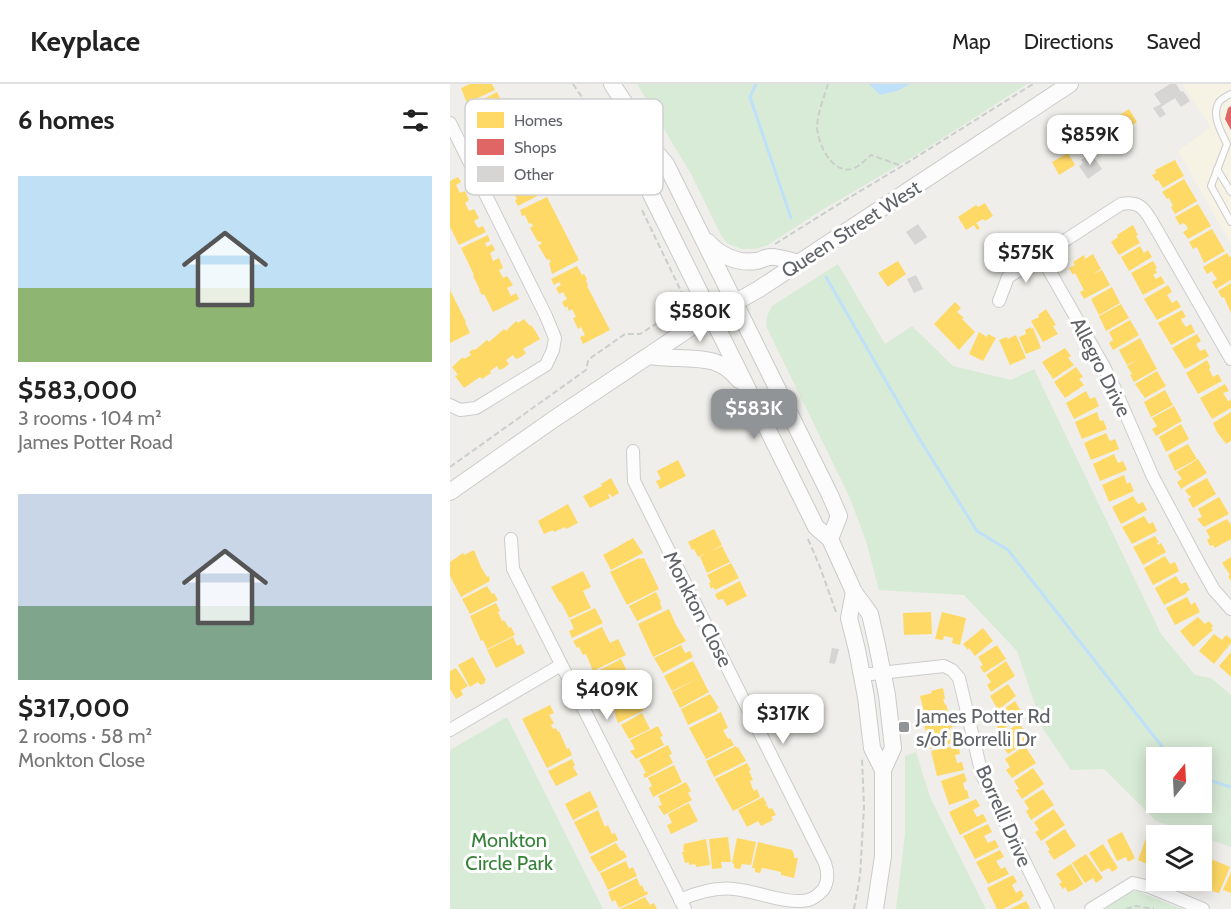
<!DOCTYPE html>
<html lang="en">
<head>
<meta charset="utf-8">
<style>
  body { margin:0; font-family:Cabin,sans-serif; background:#f6f6f6; color:#222; height:100vh; display:flex; flex-direction:column; font-size:22px; white-space:nowrap }
  * { box-sizing:border-box; margin:0 }
  p { font-size:20px; color:#767676 }
  .icon { flex:none; width:33px; height:33px; fill:none; stroke:currentColor; stroke-width:2; stroke-linecap:round; stroke-linejoin:round }
  .map { position:relative; flex:1; overflow:hidden }
  .drawer { display:flex; flex-direction:column; background:#fff; width:450px }
  .drawer>* { flex:none }
  .needle { width:39px; rotate:18deg }
  .buttons { position:absolute; left:696px; top:663px; display:grid; gap:12px }
  .buttons a { display:grid; place-items:center; width:66px; height:66px; border-radius:0px; background:#fff; box-shadow:0 3px 15px #0003; font-size:30px }
  .price { position:absolute; translate:-50% -51px; padding:0 14px; border-radius:12px; background:#fff; color:#222; font-size:20px; line-height:39px; filter:drop-shadow(0 2px 3px #0008) }
  .price::after { content:''; position:absolute; left:50%; top:36px; width:18px; height:14px; margin-left:-9px; background:inherit; clip-path:polygon(0 0,100% 0,50% 100%) }
  .price.on { background:#919496; color:#fff }
  ul { padding:0; list-style:none }
  li { display:grid; align-content:center; gap:12px; height:318px; padding:0 18px }
  li span { display:grid; place-items:center; height:186px; border-radius:0px; color:#555 }
  li>.icon { margin-inline-start:auto }
  span .icon { width:108px; height:108px; fill:#fffc; stroke-width:1 }
  li b { font-size:26px }
  h2 { display:flex; justify-content:space-between; align-items:center; height:72px; padding:0 18px; font-size:26px }
  header { display:flex; align-items:center; gap:36px; box-sizing:border-box; height:84px; padding:0 30px; background:#fff; border-bottom:2px solid #e0e0e0 }
  header strong { font-size:28px }
  nav { display:flex; gap:33px; margin-inline-start:auto; font-size:21px }
  main { display:flex; flex:1; min-height:0 }
  .map>svg:first-child { display:block }
  .commercial { fill:#f7f3e4 }
  .green { fill:#d8ebd6; fill-rule:evenodd }
  .water { fill:#bfe0f9 }
  .homes { fill:#ffd966 }
  .shops { fill:#e06666 }
  .lines { fill:none; stroke-linecap:round; stroke-linejoin:round }
  .stream { stroke:#bfe0f9; stroke-width:3 }
  .building { fill:#d6d5d3 }
  .lane-casing { stroke:#cbcccc; stroke-width:8 }
  .street-casing { stroke:#cbcccc; stroke-width:14 }
  .secondary-casing { stroke:#cacacb; stroke-width:18 }
  .path { stroke:#cacfcc; stroke-width:2; stroke-dasharray:6 3; stroke-linecap:butt }
  .lane { stroke:#fdfcfc; stroke-width:6 }
  .street { stroke:#fdfcfc; stroke-width:12 }
  .secondary { stroke:#fdfcfc; stroke-width:16 }
  .poi-dot { fill:#919496; stroke:#fff; stroke-width:2 }
  .labels { text-anchor:middle; dominant-baseline:central; stroke-width:6; stroke-linejoin:round; paint-order:stroke }
  .street-label { font-size:20px; fill:#5f6368; stroke:#fff }
  .poi-label { font-size:20px; fill:#5f6368; stroke:#fff; text-anchor:start }
  .park-label { font-size:20px; fill:#348238; stroke:#fff }
  .key { fill:#fff; stroke:#cfd0d2; stroke-width:1.5 }
  .key-label { font-size:16px; fill:#5f6368 }
</style>
</head>
<body>
<header>
<strong>Keyplace</strong>
<nav><a>Map</a><a>Directions</a><a>Saved</a></nav>
</header>
<main>
<section class="drawer">
<h2>6 homes<svg class="icon" aria-label="filters" viewBox="0 0 24 24"><path d="M4 7h16M4 17h16"/><circle cx="9" cy="7" r="2"/><circle cx="15" cy="17" r="2"/></svg></h2>
<ul>
<li><span style="background:linear-gradient(#bfe0f5 60%,#8fb573 0)"><svg class="icon" aria-label="home" viewBox="0 0 24 24"><path d="M3 11l9-7 9 7M6 9v11h12V9"/></svg></span><div><b>$583,000</b><p>3 rooms · 104 m²</p><p>James Potter Road</p></div></li>
<li><span style="background:linear-gradient(#c9d6e8 60%,#7fa58c 0)"><svg class="icon" aria-label="home" viewBox="0 0 24 24"><path d="M3 11l9-7 9 7M6 9v11h12V9"/></svg></span><div><b>$317,000</b><p>2 rooms · 58 m²</p><p>Monkton Close</p></div></li>
</ul>
</section>
<div class="map">
<svg width="781" height="825" viewBox="0 0 781 825">
  <rect width="100%" height="100%" fill="#efeeea"/>
  <polygon class="commercial" points="732,0 781,0 781,160 728,67 761,43"/>
  <g class="green">
    <polygon points="187,0 577,0 471,68 372,126 316,162 305,165 291,165 277,159 272,153 241,90"/>
    <path d="M 388,180 L 435,260 L 462,242 L 503,282 L 561,296 L 584,285 L 711,550 L 745,591 L 761,594 L 781,611 L 781,763 L 752,753 L 752,752 L 706,737 L 654,685 L 621,686 L 593,645 L 567,567 L 514,511 L 429,506 L 416,457 L 399,412 L 316,242 L 317,232 L 322,222 ZM 706,674 L 752,674 L 752,718 L 706,718 Z"/>
    <polygon points="57,633 153,825 0,825 0,666"/>
    <polygon points="466,668 480,713 536,825 446,825 455,750 455,672"/>
    <polygon points="687,807 732,825 655,825 679,809"/>
  </g>
  <polygon class="water" points="419,0 460,0 447,7 430,11"/>
  <g class="homes">
    <polygon points="20,0 42,0 45,6 17,19 11,4"/>
    <polygon points="47,8 53,20 24,35 20,27 24,25 22,21"/>
    <polygon points="679,25 687,38 668,50 668,51 666,52 671,61 665,65 657,51 664,47 659,38"/>
    <polygon points="68,53 95,108 68,122 65,116 67,115 62,106 64,105 62,102 60,103 51,84 53,83 51,80 49,81 42,67"/>
    <polygon points="618,69 625,81 609,91 602,78"/>
    <polygon points="725,76 734,92 713,104 708,96 706,97 702,91 706,89 705,86"/>
    <polygon points="8,93 11,98 6,101 10,109 15,107 19,116 15,119 19,127 24,125 29,134 24,137 28,144 33,142 36,148 9,161 0,143 0,97"/>
    <polygon points="734,95 747,117 725,130 721,123 723,122 719,114 717,115 712,108"/>
    <polygon points="97,113 129,176 102,190 99,179 101,178 99,175 97,176 88,161 92,160 90,157 88,158 80,144 83,142 81,139 79,140 75,131 72,132 70,126"/>
    <polygon points="535,119 543,132 535,137 533,135 526,139 530,144 527,146 524,141 516,146 508,133 526,121 528,123"/>
    <polygon points="748,120 761,142 738,155 733,148 738,145 736,141 733,139 730,141 725,133"/>
    <polygon points="683,141 688,151 686,152 690,159 669,171 661,158 668,153 667,151"/>
    <polygon points="762,145 775,167 754,179 747,163 743,165 739,158"/>
    <polygon points="38,151 40,157 35,159 37,163 42,160 45,166 40,169 43,177 49,174 53,184 49,186 53,194 57,192 63,201 57,204 61,212 66,209 69,215 43,228 34,210 32,211 29,206 30,206 23,192 24,191 11,164"/>
    <polygon points="690,162 694,169 698,166 702,173 679,187 671,173"/>
    <polygon points="777,169 780,173 781,173 781,196 766,205 762,198 767,195 764,191 762,187 757,190 753,183"/>
    <polygon points="643,170 651,185 643,190 652,186 660,201 634,215 630,208 634,206 625,189 623,191 619,184 625,181 623,178 634,171 635,175"/>
    <polygon points="448,177 456,190 438,203 428,189"/>
    <polygon points="703,177 707,184 705,185 707,189 703,191 706,195 711,192 715,199 693,211 681,189"/>
    <polygon points="127,182 132,191 134,190 137,195 136,196 138,201 137,202 160,246 133,260 130,253 135,251 131,243 128,245 123,234 126,233 122,225 119,227 117,222 115,224 112,218 117,215 113,208 109,210 106,204 111,201 109,198 104,201 101,195"/>
    <polygon points="781,199 781,229 774,213 772,214 768,207"/>
    <polygon points="718,201 722,208 717,211 722,219 727,216 731,223 707,236 694,215"/>
    <polygon points="662,203 670,219 649,231 641,215"/>
    <polygon points="0,206 16,238 15,238 20,249 0,259"/>
    <polygon points="505,218 511,224 507,228 514,234 512,235 525,248 509,266 484,240"/>
    <polygon points="671,220 679,234 656,247 649,232"/>
    <polygon points="596,225 606,241 603,242 608,250 593,258 581,237 589,233 588,231"/>
    <polygon points="732,226 736,233 731,235 733,239 736,243 741,240 745,248 721,261 708,239"/>
    <polygon points="74,235 80,242 81,241 84,245 90,255 73,265 76,269 71,273 66,275 63,271 56,276 59,280 54,284 49,286 47,282 40,287 41,289 32,295 30,293 14,304 5,292 8,291 2,283 13,273 14,275 21,271 19,268 24,265 25,266 37,256 39,258 54,245 56,247 66,237 68,239"/>
    <polygon points="680,236 689,251 663,266 659,259 663,256 659,248"/>
    <polygon points="581,243 581,245 583,244 591,264 576,270 569,253 576,250 575,246"/>
    <polygon points="529,248 537,253 538,250 546,254 533,277 519,270"/>
    <polygon points="747,250 751,257 746,260 750,267 755,265 759,272 735,285 722,264"/>
    <polygon points="566,251 576,274 560,281 549,256 557,253 558,255"/>
    <polygon points="690,254 707,285 684,298 680,291 682,290 677,282 689,275 677,281 669,266"/>
    <polygon points="615,264 621,272 618,274 624,281 603,295 592,278"/>
    <polygon points="757,276 760,282 760,284 759,285 763,293 768,290 772,297 748,310 736,289"/>
    <polygon points="626,283 633,293 629,295 634,301 615,314 604,298"/>
    <polygon points="707,287 716,302 695,314 685,300"/>
    <polygon points="775,300 779,307 773,309 778,317 781,316 781,324 762,335 750,314"/>
    <polygon points="715,306 723,321 701,333 694,318"/>
    <polygon points="636,307 640,315 645,313 649,322 624,335 616,319"/>
    <polygon points="724,322 732,337 706,352 702,345 707,342 702,334"/>
    <polygon points="647,328 650,337 653,336 657,345 632,355 625,338"/>
    <polygon points="781,328 781,357 776,360 767,348 763,339"/>
    <polygon points="731,340 739,355 716,368 709,353"/>
    <polygon points="656,349 660,357 665,355 669,365 641,376 634,359"/>
    <polygon points="738,360 747,375 725,387 718,371"/>
    <polygon points="664,370 668,379 673,377 677,386 650,397 643,380"/>
    <polygon points="748,375 757,389 731,405 727,398 732,395 727,388"/>
    <polygon points="228,376 236,392 210,405 206,397 211,395 207,387"/>
    <polygon points="674,391 677,400 680,398 684,407 659,418 652,401"/>
    <polygon points="161,394 169,409 162,413 160,410 158,411 160,414 140,424 133,412 152,402 151,400"/>
    <polygon points="757,394 766,410 743,424 738,415 741,413 740,411 739,412 735,406"/>
    <polygon points="683,412 688,420 693,418 697,426 671,440 662,423"/>
    <polygon points="769,413 779,430 754,443 747,435 752,433 748,425"/>
    <polygon points="118,420 128,439 116,445 115,443 104,448 103,446 94,450 88,437"/>
    <polygon points="694,432 699,440 703,438 707,447 682,460 672,443"/>
    <polygon points="777,435 781,441 781,455 765,464 763,461 760,462 757,456 760,454 756,446"/>
    <polygon points="264,445 272,461 259,468 272,462 280,478 257,489 250,473 256,469 248,473 244,465 242,466 238,458"/>
    <polygon points="705,452 709,458 707,459 708,461 711,459 716,468 693,481 683,463"/>
    <polygon points="183,454 193,469 161,486 153,471"/>
    <polygon points="24,466 31,483 37,493 39,492 40,497 11,513 0,492 0,478 13,469 14,471"/>
    <polygon points="715,472 720,480 725,478 729,487 703,501 694,484"/>
    <polygon points="781,473 781,497 778,492 780,491 772,479"/>
    <polygon points="189,474 190,475 194,474 209,505 177,521 160,488"/>
    <polygon points="281,479 289,494 265,506 263,503 261,505 259,499 261,498 257,491"/>
    <polygon points="133,487 141,503 133,507 141,524 119,534 111,518 110,519 101,503"/>
    <polygon points="726,492 731,500 736,498 740,506 736,508 737,509 714,521 705,504"/>
    <polygon points="290,497 297,512 277,522 273,515 268,516 265,511 267,509"/>
    <polygon points="37,502 42,510 44,509 48,516 20,530 12,515"/>
    <polygon points="206,508 211,518 210,519 212,525 187,537 179,522"/>
    <polygon points="737,513 741,521 745,518 750,528 725,541 716,524"/>
    <polygon points="46,519 50,527 48,528 52,537 54,536 59,544 61,543 65,551 37,565 33,556 31,557 20,532"/>
    <polygon points="145,524 153,539 122,554 119,547 124,545 120,536"/>
    <polygon points="219,525 226,541 236,557 203,573 188,540"/>
    <polygon points="481,528 482,550 454,551 453,529"/>
    <polygon points="492,528 516,534 510,561 502,559 503,554 494,552 493,556 485,555"/>
    <polygon points="748,533 755,540 759,537 763,542 761,544 763,546 743,563 730,547"/>
    <polygon points="152,543 160,559 168,555 176,571 143,587 136,570 133,571 129,563 127,564 123,557"/>
    <polygon points="533,544 543,557 525,572 519,564 518,566 513,560"/>
    <polygon points="764,550 772,556 776,551 781,555 781,559 764,580 749,567"/>
    <polygon points="63,553 67,562 71,560 75,569 46,584 37,566"/>
    <polygon points="231,561 235,569 240,567 243,573 213,589 204,574"/>
    <polygon points="547,561 556,575 534,589 530,583 533,581 528,573"/>
    <polygon points="781,568 781,593 769,582"/>
    <polygon points="23,573 36,596 35,597 35,599 31,601 28,598 20,603 8,581"/>
    <polygon points="171,575 179,591 148,606 145,599 150,596 146,588"/>
    <polygon points="243,577 259,608 230,624 222,608 249,594 222,607 214,592"/>
    <polygon points="556,577 565,592 541,608 537,601 541,598 536,591"/>
    <polygon points="6,584 18,602 11,606 13,611 6,615 0,605 0,587"/>
    <polygon points="177,595 194,626 168,639 165,631 166,631 164,627 166,625 164,621 160,623 156,615 153,616 149,608"/>
    <polygon points="558,600 566,612 548,626 540,612"/>
    <polygon points="493,604 495,615 493,615 495,621 496,620 499,631 476,636 470,612 482,609 481,607"/>
    <polygon points="260,610 269,624 267,625 267,627 238,641 231,625"/>
    <polygon points="565,617 574,632 550,647 546,641 550,638 545,631"/>
    <polygon points="100,621 104,629 99,631 104,639 101,641 103,645 106,644 108,648 109,647 117,665 119,664 122,671 97,684 72,635"/>
    <polygon points="271,628 278,644 273,646 278,655 280,654 284,661 256,675 239,644"/>
    <polygon points="192,629 200,645 179,655 171,641"/>
    <polygon points="500,634 501,638 504,638 505,642 500,644 501,651 507,650 509,657 480,665 474,640"/>
    <polygon points="569,639 580,655 558,670 552,661 555,659 550,652"/>
    <polygon points="208,642 213,652 210,653 214,661 186,675 180,667 185,665 180,656"/>
    <polygon points="218,661 222,670 219,671 223,679 195,694 193,690 196,689 189,676"/>
    <polygon points="508,661 510,670 505,671 507,679 512,678 514,686 487,692 481,667"/>
    <polygon points="286,662 287,664 288,663 296,677 264,693 256,677"/>
    <polygon points="575,662 586,679 562,694 556,686 560,683 555,675"/>
    <polygon points="122,675 125,681 123,683 128,691 106,702 98,687"/>
    <polygon points="297,679 301,686 299,687 303,696 300,697 302,703 304,707 307,705 310,713 283,727 265,695"/>
    <polygon points="224,681 232,698 203,713 199,704 202,702 198,694"/>
    <polygon points="583,684 594,700 572,715 566,706 569,705 564,697"/>
    <polygon points="514,689 517,697 513,699 515,706 517,706 519,714 499,721 491,697"/>
    <polygon points="236,698 241,707 238,709 242,716 214,731 208,722 212,721 208,712"/>
    <polygon points="593,705 604,721 581,736 576,727 579,725 574,717"/>
    <polygon points="140,707 148,723 123,736 115,720"/>
    <polygon points="313,713 317,720 315,721 316,722 317,721 319,725 322,724 326,731 321,733 323,736 311,742 308,737 297,743 288,726"/>
    <polygon points="526,715 530,722 523,726 527,733 533,730 537,737 510,751 499,728"/>
    <polygon points="239,719 248,737 221,750 217,741 222,739 218,730"/>
    <polygon points="604,725 615,741 591,757 585,748 589,746 584,738"/>
    <polygon points="148,726 155,743 158,741 162,750 165,749 168,756 140,770 124,738"/>
    <polygon points="538,740 542,748 534,752 538,759 545,756 549,763 525,775 513,752"/>
    <polygon points="615,745 626,762 604,776 598,767 600,766 595,758"/>
    <polygon points="672,748 685,774 678,778 676,773 667,777 657,756"/>
    <polygon points="698,749 706,753 706,778 699,775 697,780 688,776"/>
    <polygon points="278,753 281,778 271,778 272,784 262,785 259,755"/>
    <polygon points="287,754 306,758 301,781 292,780 290,785 284,784 284,780 282,779"/>
    <polygon points="256,755 260,781 246,783 245,780 239,781 239,778 235,779 232,768 235,767 233,766 234,760"/>
    <polygon points="308,758 342,766 344,770 344,774 348,774 344,794 331,791 331,788 318,785 312,784 310,789 305,788 305,784 302,784"/>
    <polygon points="166,759 171,767 173,766 177,773 149,788 140,773"/>
    <polygon points="653,760 668,784 662,788 659,784 651,788 639,769"/>
    <polygon points="550,766 554,773 546,777 551,785 555,783 559,790 538,800 526,778"/>
    <polygon points="636,770 653,794 646,799 643,794 635,799 622,779"/>
    <polygon points="752,772 759,775 752,792"/>
    <polygon points="761,775 780,783 769,809 759,806 761,801 752,798"/>
    <polygon points="176,777 179,785 183,783 187,792 158,806 150,789"/>
    <polygon points="621,780 633,800 624,806 618,808 615,803 613,805 609,800 612,798 606,790"/>
    <polygon points="781,788 781,809 773,806"/>
    <polygon points="563,791 567,798 562,801 566,809 571,806 574,812 571,814 572,815 553,825 547,825 537,804"/>
    <polygon points="187,794 190,802 192,801 195,808 197,807 198,810 169,824 165,816 162,818 158,808"/>
    <polygon points="195,813 200,821 204,819 207,825 170,825"/>
    <polygon points="576,817 580,824 578,825 560,825"/>
  </g>
  <polygon class="shops" points="781,22 781,46 775,35 778,24"/>
  <g class="lines">
    <g class="stream">
      <polyline points="306,0 300,13 341,134"/>
      <polyline points="376,193 467,351 527,447 558,466 721,674"/>
      <polyline points="752,694 781,703"/>
    </g>
  </g>
  <g class="building">
    <polygon points="720,0 726,0 731,8 733,7 740,17 731,23 725,14 711,23 716,30 710,34 703,24 711,20 704,10"/>
    <polygon points="641,69 652,85 638,95 629,82 633,79 631,76"/>
    <polygon points="468,140 477,153 465,161 456,148"/>
    <polygon points="466,191 473,205 464,209 457,195"/>
    <polygon points="382,564 389,565 385,580 379,579"/>
  </g>
  <g class="lines">
    <defs>
      <g id="lane">
        <path d="M 781,10 C 777,12 772,14 769,18 C 761,31 771,48 777,60 L 761,102 L 781,138"/>
        <polyline points="767,85 781,108"/>
      </g>
      <g id="street">
        <polyline points="0,39 96,232 105,254 103,266 96,281 26,324 10,326 0,321"/>
        <polyline points="549,217 558,193 591,172"/>
        <path d="M 781,275 L 701,136 C 693,123 688,117 671,120 L 591,172 L 653,281 L 664,303 L 703,393 L 751,483 L 764,506 L 781,525"/>
        <path d="M 183,367 L 184,397 L 375,779 C 378,788 379,797 373,806 C 369,810 364,815 358,816 C 338,821 306,807 284,805 C 265,803 248,808 230,816"/>
        <polyline points="61,455 63,485 235,825"/>
        <polyline points="412,591 494,582 502,586 509,594 532,691 598,825"/>
        <polyline points="0,646 111,581"/>
        <polyline points="641,825 683,799 700,803 753,825"/>
      </g>
      <g id="secondary">
        <polyline points="162,0 187,38 198,59 216,80 380,411 389,432 380,455"/>
        <polyline points="198,59 193,94 366,443 380,455 404,508 420,530 427,561 437,611 443,664 433,686 433,772 425,825"/>
        <path d="M 258,158 C 269,171 288,180 306,177 C 310,177 315,173 320,173 C 327,172 341,177 349,179"/>
        <path d="M 199,272 C 208,273 218,274 228,274 C 254,275 271,274 289,296"/>
        <polyline points="0,408 104,335 240,244 309,205 620,0"/>
        <polyline points="404,508 399,534 407,566 416,613 422,664 433,686"/>
      </g>
    </defs>
    <use href="#lane" class="lane-casing"/>
    <use href="#street" class="street-casing"/>
    <use href="#secondary" class="secondary-casing"/>
    <g class="path">
      <polyline points="123,0 140,25 179,99"/>
      <path d="M 378,0 C 374,13 368,28 367,42 C 367,58 381,90 402,85 C 409,83 415,76 421,71 L 452,82"/>
      <polyline points="325,160 397,115 452,82 583,0"/>
      <polyline points="0,383 136,286 138,277 142,273 175,250 190,250 225,228 232,221 234,216 230,205 192,126"/>
      <polyline points="358,455 370,483 386,528"/>
      <polyline points="404,825 410,792 414,722 412,675"/>
      <polyline points="676,825 686,822 704,825"/>
    </g>
    <use href="#lane" class="lane"/>
    <use href="#street" class="street"/>
    <use href="#secondary" class="secondary"/>
  </g>
  <rect class="poi-dot" x="448" y="637" width="12" height="12" rx="3"/>
  <g class="labels">
    <g class="street-label">
      <text transform="translate(401 145) rotate(-33)">Queen Street West</text>
      <text transform="translate(651 283) rotate(63)">Allegro Drive</text>
      <text transform="translate(248 525) rotate(63)">Monkton Close</text>
      <text transform="translate(554 732) rotate(66)">Borrelli Drive</text>
    </g>
    <g class="poi-label">
      <text x="466" y="632">James Potter Rd<tspan x="466" dy="23">s/of Borrelli Dr</tspan></text>
    </g>
    <g class="park-label">
      <text x="59" y="756">Monkton<tspan x="59" dy="23">Circle Park</tspan></text>
    </g>
  </g>
  <rect x="15" y="15" width="198" height="96" rx="9" class="key"/>
  <rect x="27" y="28" width="27" height="16" fill="#ffd966"/>
  <rect x="27" y="55" width="27" height="16" fill="#e06666"/>
  <rect x="27" y="82" width="27" height="16" fill="#d6d5d3"/>
  <g class="key-label">
    <text x="64" y="42">Homes</text>
    <text x="64" y="69">Shops</text>
    <text x="64" y="96">Other</text>
  </g>
</svg>
<div class="buttons">
<a><svg class="needle" viewBox="-14 -14 28 28"><path d="M0-13l5 13h-10z" fill="#e53935"/><path d="M0 13l5-13h-10z" fill="#767676"/></svg></a>
<a><svg class="icon" aria-label="layers" viewBox="0 0 24 24"><path d="M12 4l9 5-9 5-9-5zM3 14l9 5 9-5"/></svg></a>
</div>
<b class="price" style="left:640px;top:82px">$859K</b>
<b class="price" style="left:576px;top:200px">$575K</b>
<b class="price" style="left:250px;top:259px">$580K</b>
<b class="price on" style="left:304px;top:356px">$583K</b>
<b class="price" style="left:157px;top:637px">$409K</b>
<b class="price" style="left:333px;top:661px">$317K</b>
</div>
</main>
</body>
</html>
